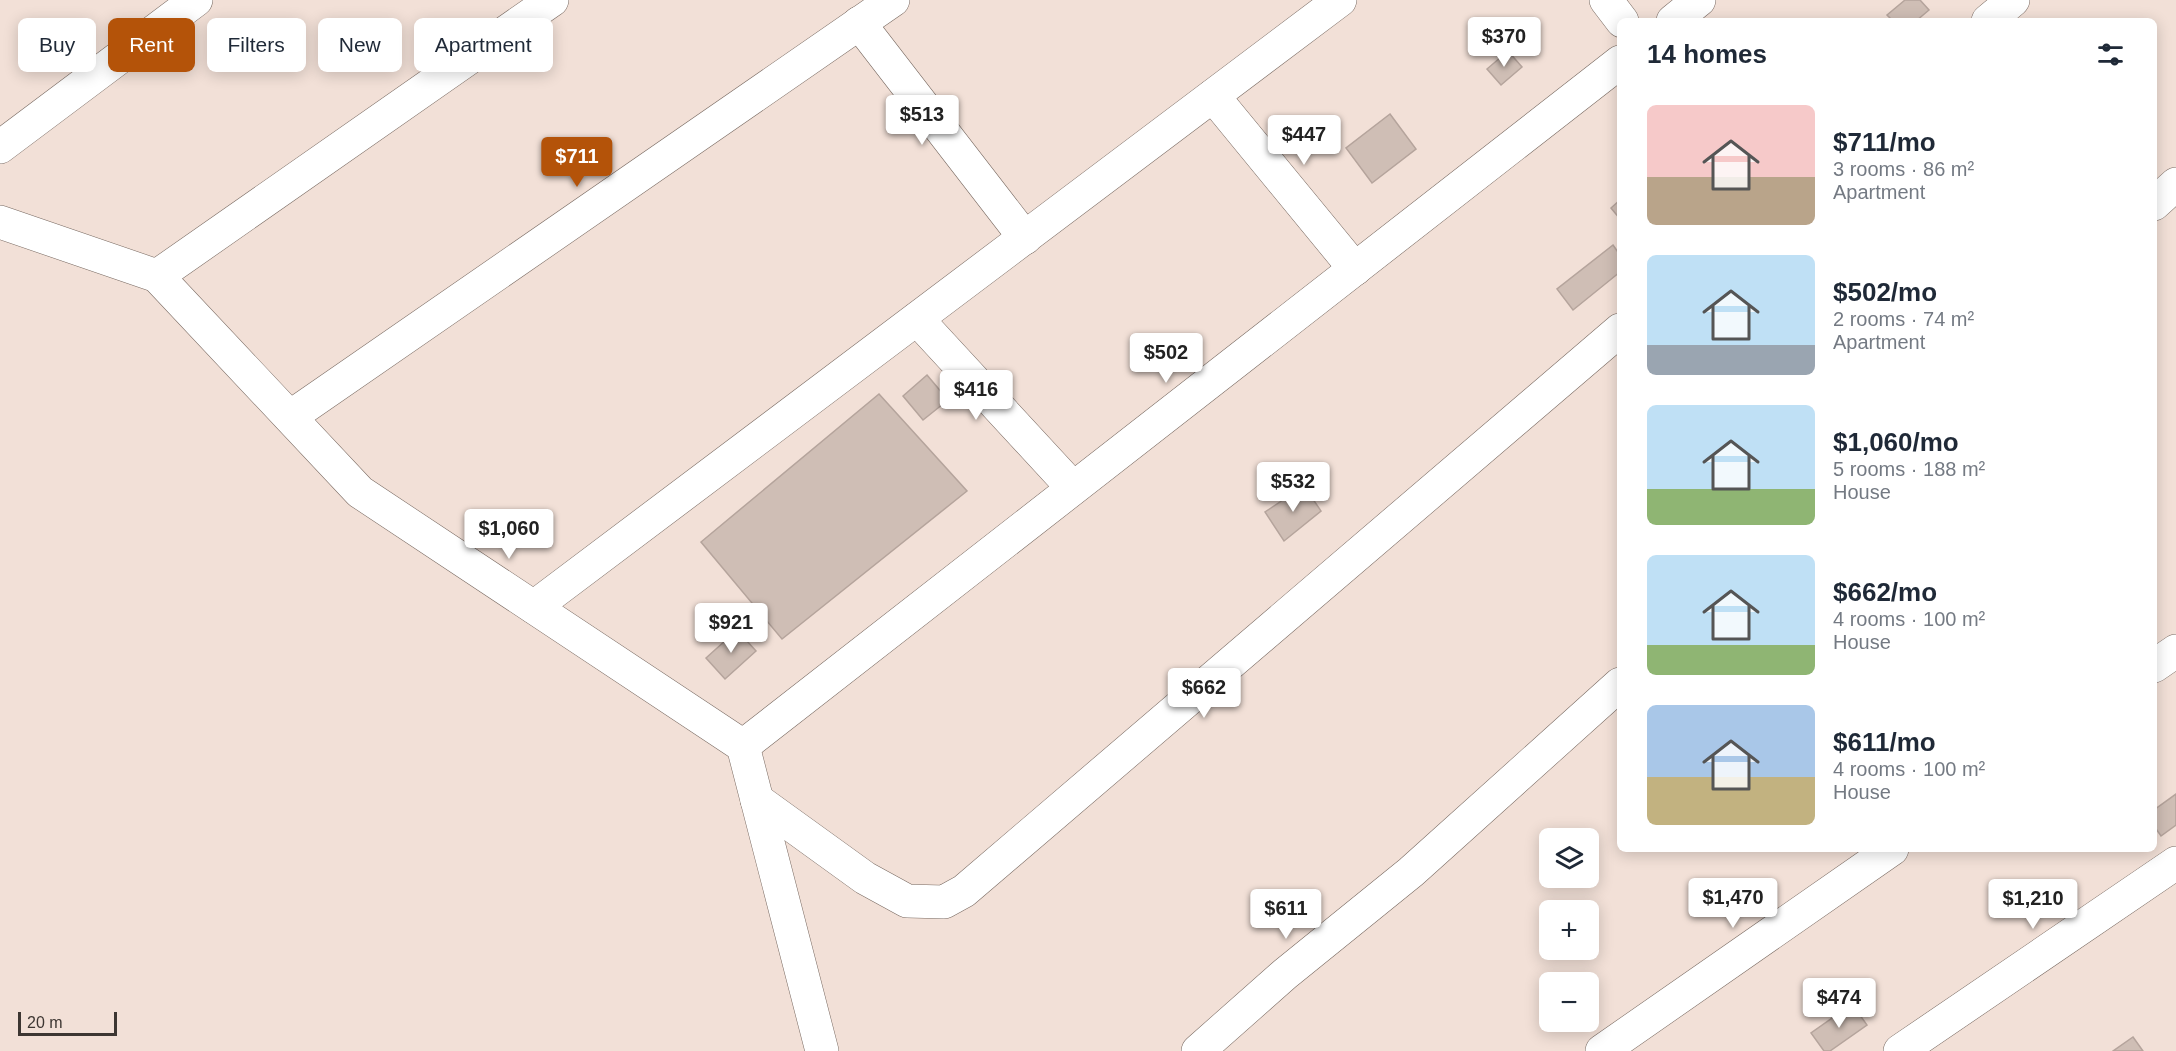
<!DOCTYPE html>
<html lang="en">
<head>
<meta charset="utf-8">
<style>
  body { margin:0; font-family:Arial,sans-serif; background:#f6f6f7; color:#1f2937; height:100vh; display:flex; flex-direction:column; font-size:22px; white-space:nowrap }
  * { box-sizing:border-box; margin:0 }
  p { font-size:20px; color:#747a83 }
  .icon { flex:none; width:33px; height:33px; fill:none; stroke:currentColor; stroke-width:2; stroke-linecap:round; stroke-linejoin:round }
  .map { position:relative; flex:1; overflow:hidden }
  .sheet { position:absolute; left:1617px; top:18px; width:540px; height:834px; display:flex; flex-direction:column; background:#fff; border-radius:9px; box-shadow:0 3px 15px #0003 }
  .sheet>* { flex:none }
  .top-card { position:absolute; left:18px; top:18px; width:570px; height:54px; display:flex; gap:12px }
  .tools { position:absolute; left:1539px; top:828px; display:grid; gap:12px }
  .tools a { display:grid; place-items:center; width:60px; height:60px; border-radius:9px; background:#fff; box-shadow:0 3px 15px #0003; font-size:30px }
  .scale { position:absolute; left:18px; bottom:15px; width:99px; box-sizing:border-box; padding-left:6px; border:3px solid #3d3632; border-top:0; font-size:16px; line-height:21px; white-space:nowrap; color:#3d3632; -webkit-text-stroke:4px #f2e0d7; paint-order:stroke }
  .price { position:absolute; translate:-50% -51px; padding:0 14px; border-radius:6px; background:#fff; color:#222; font-size:20px; line-height:39px; filter:drop-shadow(0 2px 3px #0008) }
  .price::after { content:''; position:absolute; left:50%; top:36px; width:18px; height:14px; margin-left:-9px; background:inherit; clip-path:polygon(0 0,100% 0,50% 100%) }
  .price.selected { background:#b45309; color:#fff }
  ul { padding:0; list-style:none }
  li { display:flex; align-items:center; gap:18px; height:150px; padding:0 30px }
  li span { display:grid; place-items:center; flex:none; width:168px; height:120px; border-radius:9px; color:#555 }
  li>.icon { margin-inline-start:auto }
  span .icon { width:72px; height:72px; fill:#fffc; stroke-width:1 }
  li b { font-size:26px }
  h2 { display:flex; justify-content:space-between; align-items:center; height:72px; padding:0 30px; font-size:26px }
  .tag { padding:0 21px; border-radius:9px; background:#fff; box-shadow:0 3px 15px #0003; font-size:21px; line-height:54px }
  .tag.selected { background:#b45309; color:#fff }
  .map>svg:first-child { display:block }
  .building { fill:#cfbeb5; stroke:#b5a49c; stroke-width:1.5 }
  .lines { fill:none; stroke-linecap:round; stroke-linejoin:round }
  .minor-casing { stroke:#786961; stroke-width:34 }
  .minor { stroke:#fff; stroke-width:33 }
</style>
</head>
<body>
<div class="map">
<svg width="2176" height="1051" viewBox="0 0 2176 1051">
  <rect width="100%" height="100%" fill="#f2e0d7"/>
  <g class="building">
    <polygon points="1905,0 1920,0 1929,10 1916,21 1893,21 1887,15"/>
    <polygon points="1508,51 1522,67 1501,85 1487,69"/>
    <polygon points="1390,114 1416,149 1372,183 1346,148"/>
    <polygon points="1620,200 1620,219 1611,208"/>
    <polygon points="1613,245 1620,255 1620,272 1573,310 1557,289"/>
    <polygon points="927,375 948,400 923,420 903,396"/>
    <polygon points="879,394 967,491 782,639 701,542"/>
    <polygon points="1304,486 1321,511 1284,541 1265,512"/>
    <polygon points="737,630 756,651 725,679 706,658"/>
    <polygon points="2176,794 2176,825 2161,836 2154,826 2154,810"/>
    <polygon points="1852,1004 1867,1025 1830,1051 1824,1051 1811,1033"/>
    <polygon points="2133,1037 2143,1051 2113,1051"/>
  </g>
  <g class="lines">
    <defs>
      <g id="minor">
        <polyline points="1606,0 1622,21"/>
        <polyline points="1673,21 1699,0"/>
        <polyline points="1988,21 2013,0"/>
        <polyline points="859,23 1025,238"/>
        <polyline points="1213,96 1355,269"/>
        <polyline points="0,147 196,0"/>
        <polyline points="2154,204 2176,184"/>
        <polyline points="0,222 157,276 360,492 743,746 822,1051"/>
        <polyline points="157,276 552,0"/>
        <polyline points="917,319 1073,488"/>
        <polyline points="290,417 893,0"/>
        <polyline points="534,607 1340,0"/>
        <polyline points="2154,666 2176,651"/>
        <polyline points="743,746 1620,62"/>
        <polyline points="757,800 865,878 907,901 944,902 964,891 1620,330"/>
        <polyline points="1198,1051 1285,974 1411,872 1620,684"/>
        <polyline points="1602,1051 1892,849"/>
        <polyline points="1900,1051 2176,863"/>
      </g>
    </defs>
    <use href="#minor" class="minor-casing"/>
    <use href="#minor" class="minor"/>
  </g>
</svg>
<div class="tools">
<a><svg class="icon" aria-label="layers" viewBox="0 0 24 24"><path d="M12 4l9 5-9 5-9-5zM3 14l9 5 9-5"/></svg></a>
<a>+</a>
<a>−</a>
</div>
<div class="scale">20 m</div>
<b class="price" style="left:1504px;top:68px">$370</b>
<b class="price" style="left:922px;top:146px">$513</b>
<b class="price" style="left:1304px;top:166px">$447</b>
<b class="price selected" style="left:577px;top:188px">$711</b>
<b class="price" style="left:1166px;top:384px">$502</b>
<b class="price" style="left:976px;top:421px">$416</b>
<b class="price" style="left:1293px;top:513px">$532</b>
<b class="price" style="left:509px;top:560px">$1,060</b>
<b class="price" style="left:731px;top:654px">$921</b>
<b class="price" style="left:1204px;top:719px">$662</b>
<b class="price" style="left:1733px;top:929px">$1,470</b>
<b class="price" style="left:2033px;top:930px">$1,210</b>
<b class="price" style="left:1286px;top:940px">$611</b>
<b class="price" style="left:1839px;top:1029px">$474</b>
<div class="top-card">
<a class="tag">Buy</a>
<a class="tag selected">Rent</a>
<a class="tag">Filters</a>
<a class="tag">New</a>
<a class="tag">Apartment</a>
</div>
<section class="sheet">
<h2>14 homes<svg class="icon" aria-label="filters" viewBox="0 0 24 24"><path d="M4 7h16M4 17h16"/><circle cx="9" cy="7" r="2"/><circle cx="15" cy="17" r="2"/></svg></h2>
<ul>
<li><span style="background:linear-gradient(#f6c9c9 60%,#b9a48a 0)"><svg class="icon" aria-label="home" viewBox="0 0 24 24"><path d="M3 11l9-7 9 7M6 9v11h12V9"/></svg></span><div><b>$711/mo</b><p>3 rooms · 86 m²</p><p>Apartment</p></div></li>
<li><span style="background:linear-gradient(#bfe0f5 75%,#9aa5b1 0)"><svg class="icon" aria-label="home" viewBox="0 0 24 24"><path d="M3 11l9-7 9 7M6 9v11h12V9"/></svg></span><div><b>$502/mo</b><p>2 rooms · 74 m²</p><p>Apartment</p></div></li>
<li><span style="background:linear-gradient(#bfe0f5 70%,#8fb573 0)"><svg class="icon" aria-label="home" viewBox="0 0 24 24"><path d="M3 11l9-7 9 7M6 9v11h12V9"/></svg></span><div><b>$1,060/mo</b><p>5 rooms · 188 m²</p><p>House</p></div></li>
<li><span style="background:linear-gradient(#bfe0f5 75%,#8fb573 0)"><svg class="icon" aria-label="home" viewBox="0 0 24 24"><path d="M3 11l9-7 9 7M6 9v11h12V9"/></svg></span><div><b>$662/mo</b><p>4 rooms · 100 m²</p><p>House</p></div></li>
<li><span style="background:linear-gradient(#a9c7e8 60%,#c2b280 0)"><svg class="icon" aria-label="home" viewBox="0 0 24 24"><path d="M3 11l9-7 9 7M6 9v11h12V9"/></svg></span><div><b>$611/mo</b><p>4 rooms · 100 m²</p><p>House</p></div></li>
</ul>
</section>
</div>
</body>
</html>
